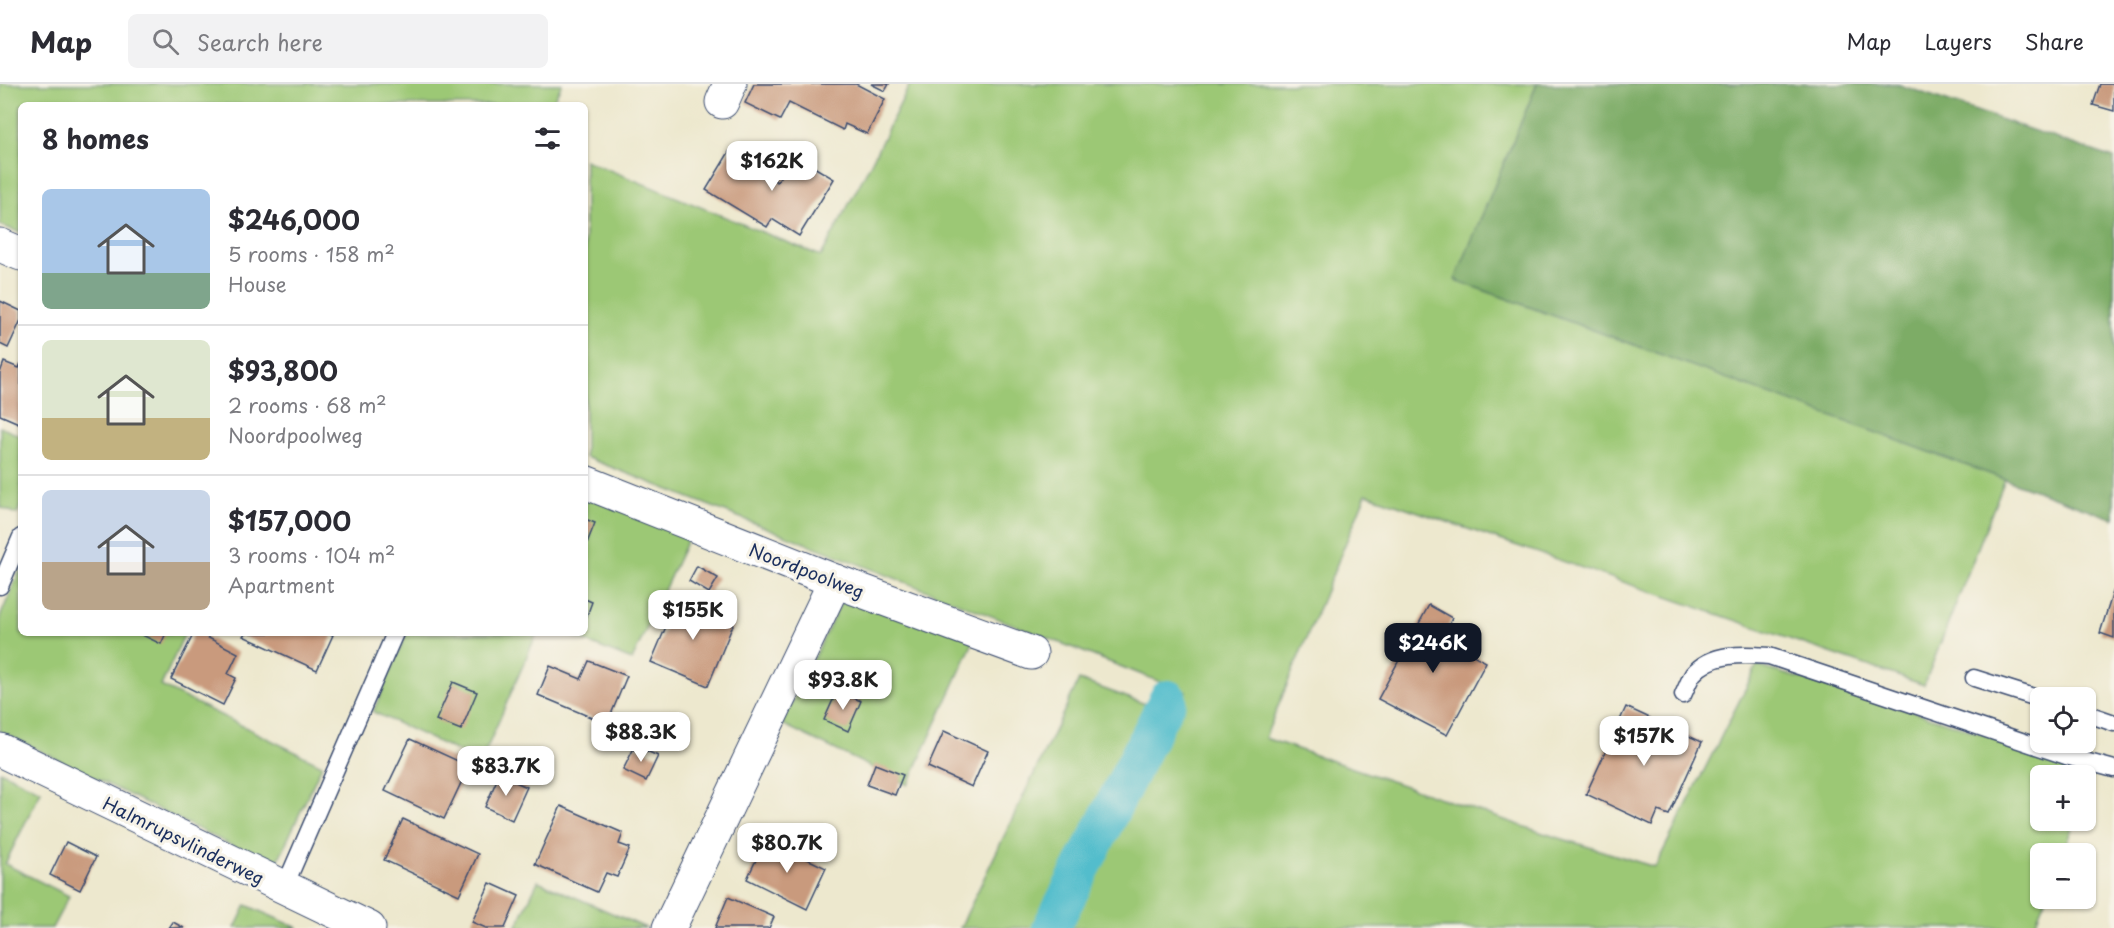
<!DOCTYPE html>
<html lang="en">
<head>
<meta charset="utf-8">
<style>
  body { margin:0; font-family:"Playpen Sans",sans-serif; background:#f2f2f3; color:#2b2b33; height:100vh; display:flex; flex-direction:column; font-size:22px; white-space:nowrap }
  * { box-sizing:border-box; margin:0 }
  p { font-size:20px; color:#7c7c81 }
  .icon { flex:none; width:33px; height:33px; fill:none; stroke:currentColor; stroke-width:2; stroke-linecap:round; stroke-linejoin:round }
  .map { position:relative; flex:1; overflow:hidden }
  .sheet { position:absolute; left:18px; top:18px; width:570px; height:534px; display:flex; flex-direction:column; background:#fff; border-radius:9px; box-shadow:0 2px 4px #0004 }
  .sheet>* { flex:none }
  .controls { position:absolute; left:2030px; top:603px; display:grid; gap:12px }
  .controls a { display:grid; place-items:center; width:66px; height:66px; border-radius:9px; background:#fff; box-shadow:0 2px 4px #0004; font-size:30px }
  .price { position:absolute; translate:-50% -51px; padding:0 14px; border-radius:12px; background:#fff; color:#222; font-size:20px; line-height:39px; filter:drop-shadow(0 2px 3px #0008) }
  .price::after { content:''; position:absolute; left:50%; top:36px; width:18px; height:14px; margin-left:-9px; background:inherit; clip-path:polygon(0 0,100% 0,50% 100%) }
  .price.active { background:#111827; color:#fff }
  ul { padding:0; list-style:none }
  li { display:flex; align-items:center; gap:18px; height:150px; padding:0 24px }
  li+li { border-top:2px solid #e1e1e2 }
  li span { display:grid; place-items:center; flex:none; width:168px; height:120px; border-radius:9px; color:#555 }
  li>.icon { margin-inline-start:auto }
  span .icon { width:72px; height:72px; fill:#fffc; stroke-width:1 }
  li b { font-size:26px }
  h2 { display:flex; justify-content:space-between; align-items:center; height:72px; padding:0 24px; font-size:26px }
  header { display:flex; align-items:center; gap:36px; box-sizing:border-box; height:84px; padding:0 30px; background:#fff; border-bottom:2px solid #e1e1e2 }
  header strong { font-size:28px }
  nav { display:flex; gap:33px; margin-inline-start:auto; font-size:21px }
  .search { width:420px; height:54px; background:#f2f2f3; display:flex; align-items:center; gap:15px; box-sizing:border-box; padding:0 21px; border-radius:9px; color:#7c7c81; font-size:22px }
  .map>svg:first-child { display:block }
  .green { fill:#9cc875; stroke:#5c7c6a; stroke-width:1.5 }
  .forest { fill:#7dac66; stroke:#4c6e62; stroke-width:1.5 }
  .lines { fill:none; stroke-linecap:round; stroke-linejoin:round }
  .canal { stroke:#52bdcc; stroke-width:38 }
  .building { fill:#c99a7d }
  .lane-casing { stroke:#3a4b6f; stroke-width:19 }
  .street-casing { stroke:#3a4b6f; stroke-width:35 }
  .lane { stroke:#fff; stroke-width:16 }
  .street { stroke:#fff; stroke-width:33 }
  .labels { text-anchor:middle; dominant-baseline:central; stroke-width:6; stroke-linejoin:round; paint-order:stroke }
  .street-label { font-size:18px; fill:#1b2f5e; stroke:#f7f3e8 }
</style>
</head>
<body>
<header>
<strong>Map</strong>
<div class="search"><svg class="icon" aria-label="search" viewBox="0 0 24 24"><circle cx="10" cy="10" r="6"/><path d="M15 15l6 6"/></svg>Search here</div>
<nav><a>Map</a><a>Layers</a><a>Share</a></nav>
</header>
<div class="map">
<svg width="2114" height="844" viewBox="0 0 2114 844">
  <rect width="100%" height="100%" fill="#f7f3e8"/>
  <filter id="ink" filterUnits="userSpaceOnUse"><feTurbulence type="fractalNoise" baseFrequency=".0167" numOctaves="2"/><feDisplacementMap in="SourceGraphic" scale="12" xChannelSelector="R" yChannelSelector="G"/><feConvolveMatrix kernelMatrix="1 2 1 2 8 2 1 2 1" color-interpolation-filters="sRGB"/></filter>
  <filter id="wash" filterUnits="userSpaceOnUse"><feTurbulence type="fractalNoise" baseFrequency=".008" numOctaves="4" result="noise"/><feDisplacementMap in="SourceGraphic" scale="24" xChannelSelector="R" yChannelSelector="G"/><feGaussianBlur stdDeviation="1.35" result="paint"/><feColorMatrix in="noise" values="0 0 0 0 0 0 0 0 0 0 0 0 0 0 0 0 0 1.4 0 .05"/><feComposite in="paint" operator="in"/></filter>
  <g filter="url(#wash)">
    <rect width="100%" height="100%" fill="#ede8ce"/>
    <g class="green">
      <polygon points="0,0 562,0 551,21 21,21 21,149 0,141"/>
      <polygon points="910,0 1537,0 1456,196 2005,395 1924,601 1366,410 1265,654 1543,749 1655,783 1757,582 1913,627 2094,687 2085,710 2085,692 2040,692 2040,736 2075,737 2062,769 2040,770 2040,814 2045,815 2033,844 1064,844 1186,608 585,373 585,76 821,172 871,79"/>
      <polygon points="0,343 21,352 21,420 17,430 0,423"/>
      <polygon points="585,411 689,452 632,576 564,549 585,549"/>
      <polygon points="21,484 21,549 185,549 161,602 322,681 275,783 0,647 0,533"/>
      <polygon points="848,504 974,556 908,701 782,640"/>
      <polygon points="407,549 537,549 481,678 373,628"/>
      <polygon points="1079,596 1162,626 1051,844 960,844"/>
      <polygon points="0,687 41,707 5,780 69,812 52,844 0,844"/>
      <polygon points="538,797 646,844 516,844"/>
      <polygon points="246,821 298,844 235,844"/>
    </g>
    <polygon class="forest" points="1537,0 1897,0 2114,74 2114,435 1455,196"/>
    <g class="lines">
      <polyline class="canal" points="1051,844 1168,615"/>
    </g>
    <g id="blocks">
      <g class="building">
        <polygon points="754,0 856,0 885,15 867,50 845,40 843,46 789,19 780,36 745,19"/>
        <polygon points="871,0 889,0 885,7"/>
        <polygon points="2100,0 2114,0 2114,27 2093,21"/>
        <polygon points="729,68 777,98 794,71 834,95 799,152 772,135 767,143 706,106"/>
        <polygon points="0,217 21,227 21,236 8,264 0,260"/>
        <polygon points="4,278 19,284 21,279 21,340 0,331 0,289"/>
        <polygon points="585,435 595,439 585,464"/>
        <polygon points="697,482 718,494 709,509 689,497"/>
        <polygon points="2114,505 2114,554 2100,549"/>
        <polygon points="679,512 735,536 708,602 651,578"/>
        <polygon points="585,515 592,518 585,537"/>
        <polygon points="1429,521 1452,534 1448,543 1471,555 1464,566 1486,578 1447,651 1378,615"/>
        <polygon points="143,549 166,549 161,560 142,551"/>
        <polygon points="194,549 199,549 238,569 228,590 236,594 223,621 171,595"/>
        <polygon points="245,549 328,549 333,551 317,586 243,552"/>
        <polygon points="589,577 627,592 607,640 538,611 550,582 581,595"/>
        <polygon points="453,598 477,608 461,646 436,636"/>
        <polygon points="837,607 861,617 848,647 824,636"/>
        <polygon points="1626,623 1702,658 1669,731 1658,727 1652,741 1586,710"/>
        <polygon points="944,647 988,667 972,703 928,683"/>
        <polygon points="410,655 469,682 444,735 385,707"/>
        <polygon points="635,662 658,672 646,697 623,686"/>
        <polygon points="875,680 903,691 895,711 867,701"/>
        <polygon points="499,691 527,703 512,736 485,723"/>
        <polygon points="561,722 623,749 619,760 630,764 617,793 606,789 597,808 535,780"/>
        <polygon points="403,735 478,770 459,811 384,776"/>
        <polygon points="766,755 826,784 807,825 747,795"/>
        <polygon points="66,758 96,773 80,806 50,791"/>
        <polygon points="490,799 519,812 505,844 486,844 472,838"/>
        <polygon points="728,813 774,833 769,844 715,844"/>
        <polygon points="173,838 184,844 169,844"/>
      </g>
    </g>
  </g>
  <g filter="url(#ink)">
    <use href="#blocks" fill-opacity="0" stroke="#3a4b6f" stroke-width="1.5"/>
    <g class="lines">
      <defs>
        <g id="lane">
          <polyline points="0,502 21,453"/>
          <polyline points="1974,594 2040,615"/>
          <path d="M 1683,611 C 1686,605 1689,596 1693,590 C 1712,568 1743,570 1769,572 L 2066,672 L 2114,685"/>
          <polyline points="2085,629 2114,639"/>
          <polyline points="284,804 395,549"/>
        </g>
        <g id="street">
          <polyline points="722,18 730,0"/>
          <polyline points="0,161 21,170"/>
          <polyline points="585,398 835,497 1031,569"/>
          <polyline points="0,666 369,844"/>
          <polyline points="669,844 835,497"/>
        </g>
      </defs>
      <use href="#lane" class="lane-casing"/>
      <use href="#street" class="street-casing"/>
      <use href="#lane" class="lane"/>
      <use href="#street" class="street"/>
    </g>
  </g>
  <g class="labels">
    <g class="street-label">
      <text transform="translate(807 486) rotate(21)">Noordpoolweg</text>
      <text transform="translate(184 756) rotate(26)">Halmrupsvlinderweg</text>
    </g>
  </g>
</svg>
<div class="controls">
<a><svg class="icon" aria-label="locate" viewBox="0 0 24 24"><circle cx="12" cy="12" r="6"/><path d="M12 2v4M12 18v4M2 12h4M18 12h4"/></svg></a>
<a>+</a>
<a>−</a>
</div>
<b class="price" style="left:772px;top:108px">$162K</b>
<b class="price" style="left:693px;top:557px">$155K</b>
<b class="price active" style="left:1433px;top:590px">$246K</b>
<b class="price" style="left:843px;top:627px">$93.8K</b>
<b class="price" style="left:641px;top:679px">$88.3K</b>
<b class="price" style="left:1644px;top:683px">$157K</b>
<b class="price" style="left:506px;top:713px">$83.7K</b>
<b class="price" style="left:787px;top:790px">$80.7K</b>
<section class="sheet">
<h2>8 homes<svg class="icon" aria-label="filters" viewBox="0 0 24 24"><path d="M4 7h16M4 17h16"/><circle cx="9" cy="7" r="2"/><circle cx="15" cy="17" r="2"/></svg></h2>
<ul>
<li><span style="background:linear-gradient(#a9c7e8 70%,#7fa58c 0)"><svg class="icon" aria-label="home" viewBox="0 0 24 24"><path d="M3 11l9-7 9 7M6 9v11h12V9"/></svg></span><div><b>$246,000</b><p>5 rooms · 158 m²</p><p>House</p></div></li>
<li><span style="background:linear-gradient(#dfe7d0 65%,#c2b280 0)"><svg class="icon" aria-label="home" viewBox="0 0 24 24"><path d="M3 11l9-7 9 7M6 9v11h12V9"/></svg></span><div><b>$93,800</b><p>2 rooms · 68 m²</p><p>Noordpoolweg</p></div></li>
<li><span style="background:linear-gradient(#c9d6e8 60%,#b9a48a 0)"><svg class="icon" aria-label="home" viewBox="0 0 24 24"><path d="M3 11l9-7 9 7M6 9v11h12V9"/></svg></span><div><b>$157,000</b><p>3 rooms · 104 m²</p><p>Apartment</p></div></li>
</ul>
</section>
</div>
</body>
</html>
